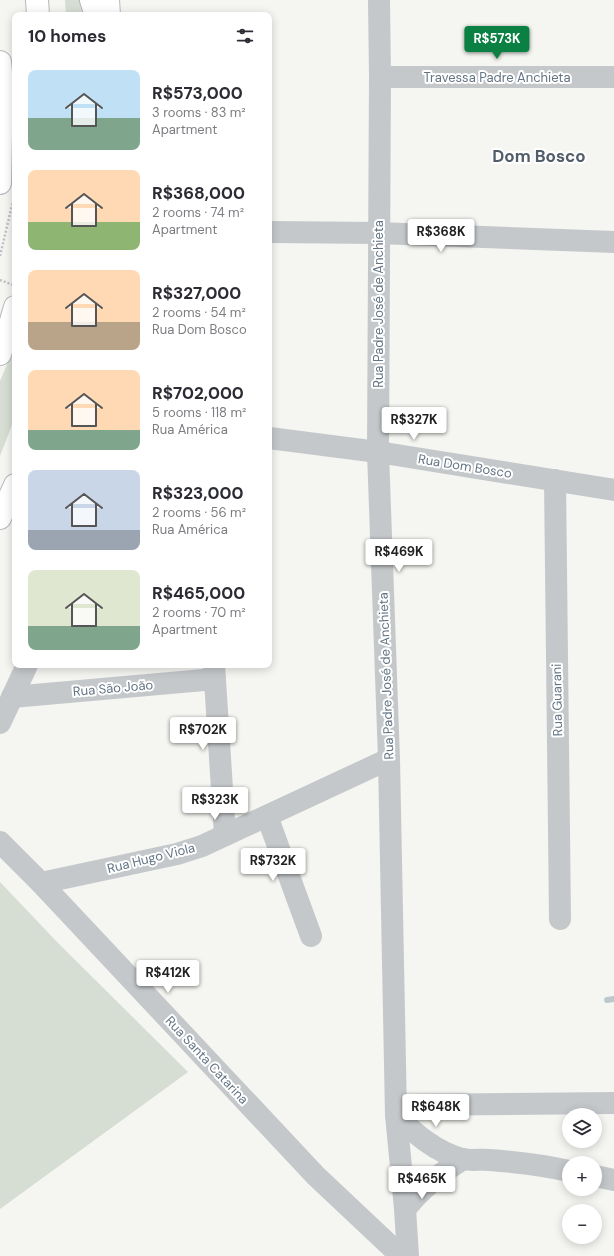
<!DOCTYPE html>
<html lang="en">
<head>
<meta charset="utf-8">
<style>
  body { margin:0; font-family:"DM Sans",sans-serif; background:#f7f7f7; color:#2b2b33; height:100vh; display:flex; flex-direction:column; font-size:15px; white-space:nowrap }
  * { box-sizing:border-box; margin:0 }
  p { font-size:13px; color:#7c7c81 }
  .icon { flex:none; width:22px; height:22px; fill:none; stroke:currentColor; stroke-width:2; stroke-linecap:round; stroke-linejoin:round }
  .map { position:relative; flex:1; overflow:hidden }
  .panel { position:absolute; left:12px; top:12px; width:260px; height:656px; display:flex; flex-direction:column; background:#fff; border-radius:8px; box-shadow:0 2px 10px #0003 }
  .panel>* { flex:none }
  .controls { position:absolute; left:562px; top:1108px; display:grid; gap:8px }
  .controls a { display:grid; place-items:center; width:40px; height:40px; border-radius:50%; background:#fff; box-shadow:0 2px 10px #0003; font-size:20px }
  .price { position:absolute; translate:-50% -34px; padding:0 9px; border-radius:4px; background:#fff; color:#222; font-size:13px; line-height:26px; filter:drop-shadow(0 1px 2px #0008) }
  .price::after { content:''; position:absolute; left:50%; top:24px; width:12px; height:9px; margin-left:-6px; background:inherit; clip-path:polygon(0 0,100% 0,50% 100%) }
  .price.active { background:#0b8043; color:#fff }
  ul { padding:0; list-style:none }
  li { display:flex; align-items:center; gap:12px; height:100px; padding:0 16px }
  li span { display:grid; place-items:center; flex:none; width:112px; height:80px; border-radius:8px; color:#555 }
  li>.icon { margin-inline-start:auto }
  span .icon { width:48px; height:48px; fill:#fffc; stroke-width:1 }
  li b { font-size:17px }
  h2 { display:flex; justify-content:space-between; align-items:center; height:48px; padding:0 16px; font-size:17px }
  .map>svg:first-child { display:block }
  .green { fill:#d6ddd2 }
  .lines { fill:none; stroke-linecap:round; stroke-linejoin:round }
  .stream { stroke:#bdc8cd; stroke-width:6 }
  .secondary-casing { stroke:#b7bbc0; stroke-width:24 }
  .primary-casing { stroke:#b5b9bd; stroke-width:24 }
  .path { stroke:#bec0c2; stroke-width:2.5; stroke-dasharray:2 2; stroke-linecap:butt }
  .minor { stroke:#c5c8cb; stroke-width:22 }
  .tertiary { stroke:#c5c8cb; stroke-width:22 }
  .secondary { stroke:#fff; stroke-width:22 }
  .primary { stroke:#fff; stroke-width:22 }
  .labels { text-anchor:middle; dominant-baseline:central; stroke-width:4; stroke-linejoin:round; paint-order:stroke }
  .street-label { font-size:13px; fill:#637484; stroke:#fff }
  .district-label { font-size:17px; font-weight:bold; fill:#515d68; stroke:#fff }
</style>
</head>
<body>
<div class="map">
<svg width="614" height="1256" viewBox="0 0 614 1256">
  <rect width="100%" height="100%" fill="#f5f5f1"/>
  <g class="green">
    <polygon points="65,0 86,0 87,15 66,15"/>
    <polygon points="15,346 15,417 0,456 0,381"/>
    <polygon points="0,882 57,942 188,1072 0,1209"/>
  </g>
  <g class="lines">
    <polyline class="stream" points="607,1000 614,999"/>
    <defs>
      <g id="secondary">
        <polyline points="108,0 109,15"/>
        <polyline points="0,518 15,485"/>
      </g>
      <g id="primary">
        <polyline points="37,0 38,15"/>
        <polyline points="91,0 96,15"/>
        <polyline points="0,62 2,84 0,183"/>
        <polyline points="0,354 8,331 15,307"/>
      </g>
    </defs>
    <use href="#secondary" class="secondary-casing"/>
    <use href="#primary" class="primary-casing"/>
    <g class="path">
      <polyline points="0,256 13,201"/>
      <polyline points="0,280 13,285"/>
    </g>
    <g class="minor">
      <polyline points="380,77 614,77"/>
      <polyline points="269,232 378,233 614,242"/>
      <polyline points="555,480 560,919"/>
      <polyline points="214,665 225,835"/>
      <polyline points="12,697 215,679"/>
      <polyline points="0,723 27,665"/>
      <polyline points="267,816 311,936"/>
      <polyline points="0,842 41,883 316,1176 401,1256"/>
      <polyline points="41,883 177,854 202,846 389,759"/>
      <polyline points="396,1105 614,1103"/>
    </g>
    <g class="tertiary">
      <polyline points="379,0 380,77 378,452 389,759 396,1115 405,1209 408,1256"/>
      <polyline points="269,438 378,452 614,490"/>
      <path d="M 396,1115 C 415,1134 436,1152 462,1159 C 471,1161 481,1159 490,1160 C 516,1162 543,1165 569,1171"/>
      <polyline points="595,1176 614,1180"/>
      <path d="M 405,1209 C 422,1188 440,1173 463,1159"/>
    </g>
    <use href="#secondary" class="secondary"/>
    <use href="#primary" class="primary"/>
  </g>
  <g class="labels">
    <g class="street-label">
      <text x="497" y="77">Travessa Padre Anchieta</text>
      <text transform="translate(378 304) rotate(-90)">Rua Padre José de Anchieta</text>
      <text transform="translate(465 466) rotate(9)">Rua Dom Bosco</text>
      <text transform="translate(386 676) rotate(-92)">Rua Padre José de Anchieta</text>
      <text transform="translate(113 688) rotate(-5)">Rua São João</text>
      <text transform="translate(557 700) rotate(-91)">Rua Guarani</text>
      <text transform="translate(151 858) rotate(-14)">Rua Hugo Viola</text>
      <text transform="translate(207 1060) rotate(47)">Rua Santa Catarina</text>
    </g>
    <g class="district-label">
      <text x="539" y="156">Dom Bosco</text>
    </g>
  </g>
</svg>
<div class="controls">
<a><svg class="icon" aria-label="layers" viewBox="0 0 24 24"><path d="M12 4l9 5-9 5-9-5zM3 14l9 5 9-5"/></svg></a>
<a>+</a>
<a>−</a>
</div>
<b class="price active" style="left:497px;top:60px">R$573K</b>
<b class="price" style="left:441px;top:253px">R$368K</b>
<b class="price" style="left:414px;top:441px">R$327K</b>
<b class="price" style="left:399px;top:573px">R$469K</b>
<b class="price" style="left:203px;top:751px">R$702K</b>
<b class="price" style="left:215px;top:821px">R$323K</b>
<b class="price" style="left:273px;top:882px">R$732K</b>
<b class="price" style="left:168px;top:994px">R$412K</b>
<b class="price" style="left:436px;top:1128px">R$648K</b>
<b class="price" style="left:422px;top:1200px">R$465K</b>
<section class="panel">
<h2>10 homes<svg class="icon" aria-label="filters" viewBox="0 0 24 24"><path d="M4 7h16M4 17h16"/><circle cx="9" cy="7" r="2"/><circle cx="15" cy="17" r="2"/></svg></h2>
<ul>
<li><span style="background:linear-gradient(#bfe0f5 60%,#7fa58c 0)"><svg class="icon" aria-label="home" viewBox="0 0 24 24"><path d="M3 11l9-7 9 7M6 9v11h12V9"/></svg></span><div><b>R$573,000</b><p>3 rooms · 83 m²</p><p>Apartment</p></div></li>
<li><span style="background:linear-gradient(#ffd9b3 65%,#8fb573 0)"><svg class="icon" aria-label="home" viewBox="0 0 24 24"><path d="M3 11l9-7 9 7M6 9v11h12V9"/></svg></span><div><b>R$368,000</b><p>2 rooms · 74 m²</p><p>Apartment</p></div></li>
<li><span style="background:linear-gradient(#ffd9b3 65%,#b9a48a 0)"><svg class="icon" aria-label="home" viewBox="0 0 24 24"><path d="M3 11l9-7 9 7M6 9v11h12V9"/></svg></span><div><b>R$327,000</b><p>2 rooms · 54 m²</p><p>Rua Dom Bosco</p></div></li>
<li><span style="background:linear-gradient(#ffd9b3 75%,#7fa58c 0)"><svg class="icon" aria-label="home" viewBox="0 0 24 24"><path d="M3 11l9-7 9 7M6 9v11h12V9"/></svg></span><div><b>R$702,000</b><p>5 rooms · 118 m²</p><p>Rua América</p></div></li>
<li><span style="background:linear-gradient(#c9d6e8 75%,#9aa5b1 0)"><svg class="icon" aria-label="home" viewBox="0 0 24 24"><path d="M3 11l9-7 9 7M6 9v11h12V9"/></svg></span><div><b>R$323,000</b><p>2 rooms · 56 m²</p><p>Rua América</p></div></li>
<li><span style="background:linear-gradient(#dfe7d0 70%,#7fa58c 0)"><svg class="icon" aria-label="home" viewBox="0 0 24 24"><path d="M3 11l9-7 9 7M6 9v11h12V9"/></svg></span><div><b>R$465,000</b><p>2 rooms · 70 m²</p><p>Apartment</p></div></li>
</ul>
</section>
</div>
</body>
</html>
